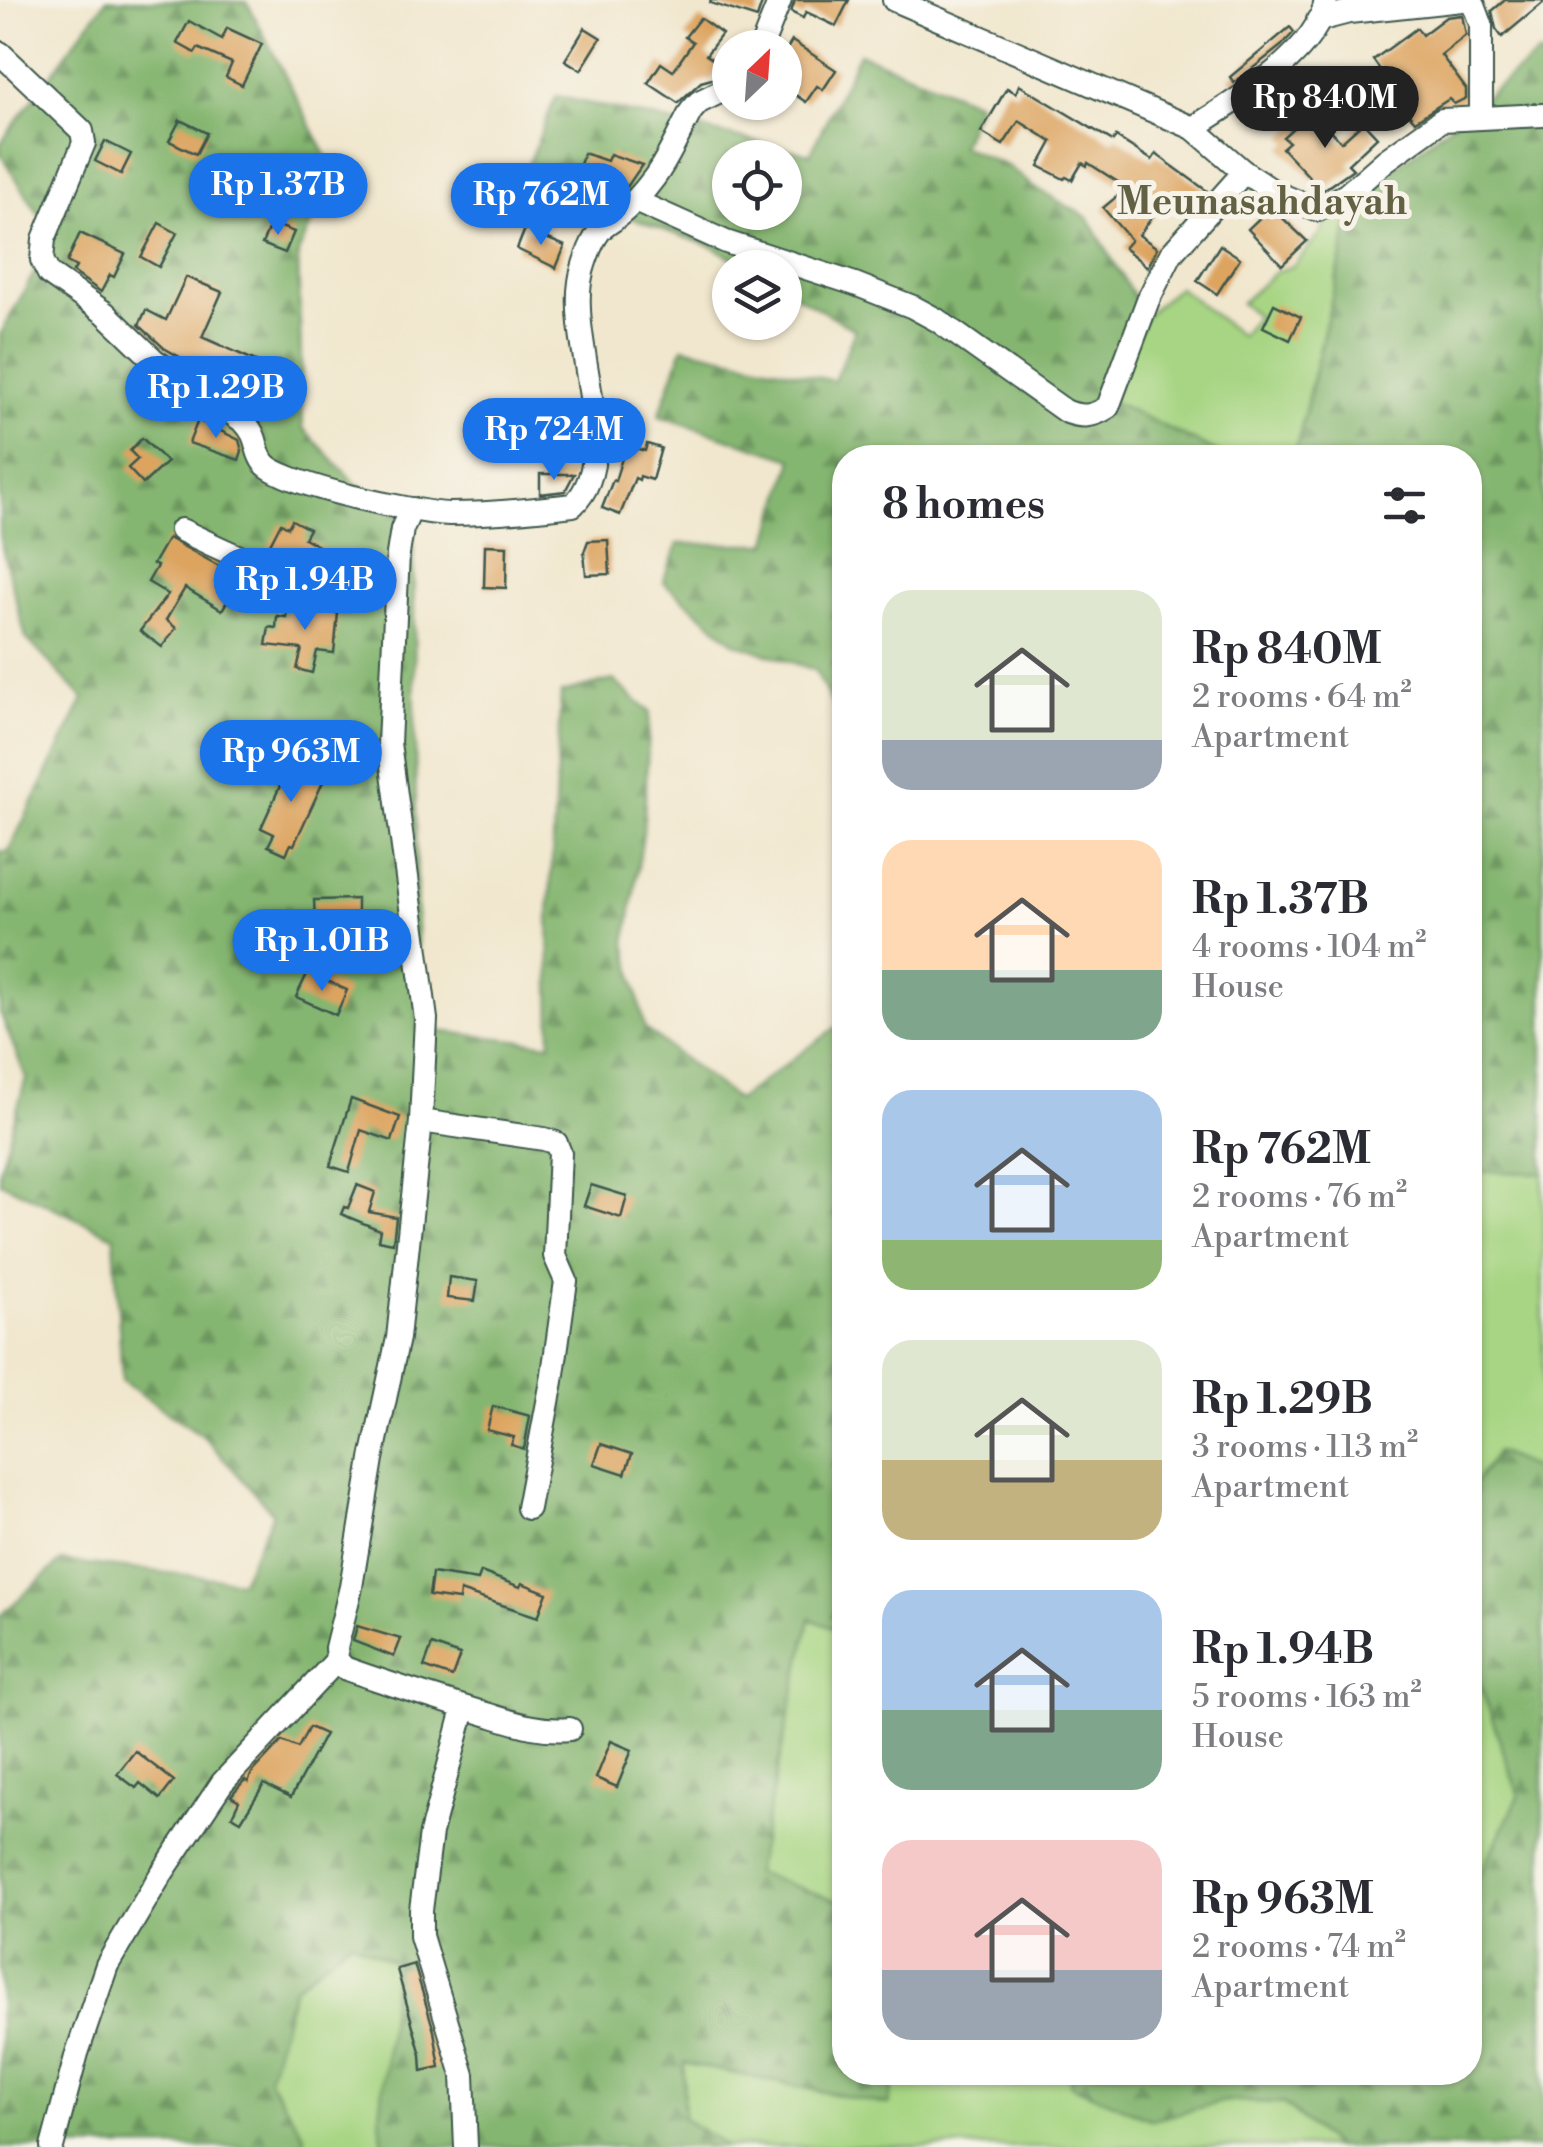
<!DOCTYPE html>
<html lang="en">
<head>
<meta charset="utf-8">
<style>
  body { margin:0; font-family:"Libre Bodoni",serif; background:#f7f7f7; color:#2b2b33; height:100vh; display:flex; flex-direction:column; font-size:38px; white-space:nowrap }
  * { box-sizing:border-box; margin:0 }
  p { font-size:32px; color:#7c7c81 }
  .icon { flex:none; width:55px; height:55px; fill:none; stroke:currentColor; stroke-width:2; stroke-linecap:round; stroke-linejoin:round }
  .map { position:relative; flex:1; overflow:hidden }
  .details { position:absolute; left:832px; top:445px; width:650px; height:1640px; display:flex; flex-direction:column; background:#fff; border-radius:40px; box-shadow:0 2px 8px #0004 }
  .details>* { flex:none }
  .needle { width:65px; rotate:25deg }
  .tools { position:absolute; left:712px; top:30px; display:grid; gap:20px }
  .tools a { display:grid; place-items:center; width:90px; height:90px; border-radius:50%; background:#fff; box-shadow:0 2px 8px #0004; font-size:50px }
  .price { position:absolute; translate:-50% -85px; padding:0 22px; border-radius:35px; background:#1a73e8; color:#fff; font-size:32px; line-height:65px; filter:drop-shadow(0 2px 5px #0008) }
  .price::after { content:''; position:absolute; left:50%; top:60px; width:30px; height:22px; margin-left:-15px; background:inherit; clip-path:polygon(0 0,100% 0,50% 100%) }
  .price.current { background:#222; color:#fff }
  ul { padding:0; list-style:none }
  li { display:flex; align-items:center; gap:30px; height:250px; padding:0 50px }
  li span { display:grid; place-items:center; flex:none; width:280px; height:200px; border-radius:30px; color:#555 }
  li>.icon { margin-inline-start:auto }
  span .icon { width:120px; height:120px; fill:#fffc; stroke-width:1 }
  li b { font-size:42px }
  h2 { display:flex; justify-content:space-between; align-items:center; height:120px; padding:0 50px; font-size:42px }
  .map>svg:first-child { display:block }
  .green { fill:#a7d583; stroke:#63895c; stroke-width:2.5 }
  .forest { fill:url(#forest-firs); stroke:#527a52; stroke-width:2.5; fill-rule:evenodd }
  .building { fill:#dda461 }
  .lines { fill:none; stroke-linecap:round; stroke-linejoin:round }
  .street-casing { stroke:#3e564b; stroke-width:26 }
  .street { stroke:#fff; stroke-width:22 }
  .labels { text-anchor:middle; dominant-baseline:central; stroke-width:10; stroke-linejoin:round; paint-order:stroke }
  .quarter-label { font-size:38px; font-weight:bold; fill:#626144; stroke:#f7f3e8 }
</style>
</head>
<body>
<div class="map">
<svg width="1543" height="2147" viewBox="0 0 1543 2147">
  <defs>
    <pattern id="forest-firs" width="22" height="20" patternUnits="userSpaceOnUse" patternTransform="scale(2.5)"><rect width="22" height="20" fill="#85b671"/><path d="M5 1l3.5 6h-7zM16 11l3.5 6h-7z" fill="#6c955e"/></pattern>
  </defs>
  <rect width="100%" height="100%" fill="#f7f3e8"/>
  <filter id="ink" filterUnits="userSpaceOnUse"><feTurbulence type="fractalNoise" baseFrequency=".01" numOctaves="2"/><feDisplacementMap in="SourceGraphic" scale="20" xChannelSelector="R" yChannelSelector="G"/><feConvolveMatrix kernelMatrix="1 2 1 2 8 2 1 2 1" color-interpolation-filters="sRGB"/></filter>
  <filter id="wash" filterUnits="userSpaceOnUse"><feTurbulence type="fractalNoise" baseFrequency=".0048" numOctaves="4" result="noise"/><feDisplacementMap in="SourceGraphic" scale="40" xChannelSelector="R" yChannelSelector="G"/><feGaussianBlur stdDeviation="2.25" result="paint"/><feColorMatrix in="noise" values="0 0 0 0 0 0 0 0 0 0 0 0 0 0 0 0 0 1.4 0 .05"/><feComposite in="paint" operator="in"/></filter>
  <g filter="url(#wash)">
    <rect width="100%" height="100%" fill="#f1e7ce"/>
    <g class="green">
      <polygon points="1350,204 1346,239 1294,457 1227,457 1110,401 1145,316 1178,287 1241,336 1257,316 1241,303 1275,272 1293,266 1321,233 1331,212"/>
      <polygon points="1470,1171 1543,1173 1543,1472 1497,1452 1470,1490"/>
      <polygon points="810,1618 845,1633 845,1903 755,1874"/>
      <polygon points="1470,1655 1519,1796 1478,1877 1470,1878"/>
      <polygon points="350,1940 395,1963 380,2117 383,2147 304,2147 304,2135 267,2078 294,1987"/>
      <polygon points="683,2063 887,2105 896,2073 1071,2072 1071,2085 1152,2120 1225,2101 1283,2103 1335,2147 727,2147 683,2118"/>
    </g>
    <g class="forest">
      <polygon points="106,0 247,2 335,173 298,253 303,428 355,483 413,516 418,1029 551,1044 549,916 561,693 613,680 650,712 643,834 626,943 645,1029 737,1100 845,1021 845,1633 810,1619 755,1873 845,1903 845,2072 896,2073 888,2105 684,2063 683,2118 727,2147 383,2147 380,2117 395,1963 350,1940 294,1987 268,2078 304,2135 304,2147 0,2147 0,1616 61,1561 241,1581 273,1513 203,1436 122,1381 114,1236 0,1182 0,1170 26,1078 0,1012 0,851 8,852 84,699 26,638 0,539 0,335 54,237 0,154 0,144"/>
      <path d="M 859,53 L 978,103 L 961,146 L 1009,167 L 1031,185 L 1088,218 L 1145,316 L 1111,401 L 1227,457 L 845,458 L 845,730 L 815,670 L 735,643 L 663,582 L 678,544 L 767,544 L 793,459 L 659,416 L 683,347 L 834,381 L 855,330 L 785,289 L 785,268 L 749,267 L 713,247 L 522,180 L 556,96 L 810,154 ZM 730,158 L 785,158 L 785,212 L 730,212 Z"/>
      <polygon points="1539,54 1543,58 1543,1173 1470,1171 1470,458 1294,458 1346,239 1350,204"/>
      <polygon points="1497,1452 1543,1472 1543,2147 1335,2147 1283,2103 1225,2101 1152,2120 1071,2085 1071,2072 1470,2072 1470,1878 1479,1877 1519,1796 1470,1655 1470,1490"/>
    </g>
    <g id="blocks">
      <g class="building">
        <polygon points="711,0 763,0 757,18 710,3"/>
        <polygon points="795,0 849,0 836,26 806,12 803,18 791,12"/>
        <polygon points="1505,0 1543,0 1543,3 1502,37 1496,29 1492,11"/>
        <polygon points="1462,15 1466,35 1441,55 1466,89 1466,98 1454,104 1449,99 1415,121 1387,88 1391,85 1373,60 1417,28 1422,35 1446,17"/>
        <polygon points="700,18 722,34 706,55 721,65 712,79 701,82 678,103 648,83 661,63 673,71 693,42 685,37"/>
        <polygon points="189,21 222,39 227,28 262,44 242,85 226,77 232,63 198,48 195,53 177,43"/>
        <polygon points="1290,27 1294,32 1281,46 1234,83 1230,77"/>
        <polygon points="585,28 601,38 581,70 565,60"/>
        <polygon points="792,41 836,70 823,90 817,86 806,102 785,88 785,52"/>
        <polygon points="1019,85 1113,141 1116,137 1152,160 1156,154 1207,191 1187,213 1167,197 1139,235 1157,248 1148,267 1124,248 1131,240 1103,208 1127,188 1088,163 1087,166 1082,163 1072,180 1066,177 1064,179 1039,166 1052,142 1019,121 1003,145 981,132 1007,88 1016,93"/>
        <polygon points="1317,116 1341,142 1363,122 1377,137 1348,164 1353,169 1319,193 1314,188 1317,185 1282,148 1289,142 1283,137 1303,119 1308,124"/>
        <polygon points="180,120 207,133 196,154 169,141"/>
        <polygon points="105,141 131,154 121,174 95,161"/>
        <polygon points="584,153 607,161 610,154 642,165 627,187 578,170"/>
        <polygon points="1271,207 1307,241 1282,265 1248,229"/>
        <polygon points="159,223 177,233 159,267 141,257"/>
        <polygon points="271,223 294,232 285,253 262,244"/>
        <polygon points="525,229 565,246 556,268 517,249"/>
        <polygon points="80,233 125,254 114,277 110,275 101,292 73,272 76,267 67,262"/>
        <polygon points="1220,245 1240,258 1217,294 1197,281"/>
        <polygon points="186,277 222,292 202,337 258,362 247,392 212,377 210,381 197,372 199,368 164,348 139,325 146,310 166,320"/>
        <polygon points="1274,304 1301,317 1290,340 1263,327"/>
        <polygon points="198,420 239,440 242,451 239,460 189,443"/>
        <polygon points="142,438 167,462 143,484 128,468 138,459 130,451"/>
        <polygon points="647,444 661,448 652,480 640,476 639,480 635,478 620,515 602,508 613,480 615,481 626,445 645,451"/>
        <polygon points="540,474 574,474 565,491 540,494"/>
        <polygon points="292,520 309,529 304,538 324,549 315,567 283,558 267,550 281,523 288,527"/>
        <polygon points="168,538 241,578 222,610 185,588 166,620 176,628 162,647 140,631 168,594 148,582 157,566 153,564"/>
        <polygon points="608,540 610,574 586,575 584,552 588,541"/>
        <polygon points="485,545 507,546 506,588 484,587"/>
        <polygon points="288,602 313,604 313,610 338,613 334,653 317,651 312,673 297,669 302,649 266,645 269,627 276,628 277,616 286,617"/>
        <polygon points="294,755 310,763 305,774 323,782 294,845 291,844 286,854 268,846 274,834 261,828"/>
        <polygon points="357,899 357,922 353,922 349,959 319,956 322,923 315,923 314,900"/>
        <polygon points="308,972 347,990 336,1015 296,997"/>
        <polygon points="351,1099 400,1117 392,1141 361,1130 349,1172 330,1166"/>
        <polygon points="357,1185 375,1192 369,1212 396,1217 393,1243 378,1240 380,1230 341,1214 344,1207 348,1208"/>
        <polygon points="591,1185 627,1196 621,1218 584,1206"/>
        <polygon points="449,1277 478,1281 475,1301 447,1298"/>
        <polygon points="493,1406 530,1416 524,1449 511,1445 514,1437 487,1430"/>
        <polygon points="601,1444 632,1454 625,1474 594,1464"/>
        <polygon points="481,1572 520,1587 522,1583 547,1593 538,1617 460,1591 459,1600 429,1596 432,1573 478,1580"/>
        <polygon points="357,1626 401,1639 394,1657 353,1641"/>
        <polygon points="432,1645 460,1655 452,1677 424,1667"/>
        <polygon points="309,1727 325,1734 291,1797 264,1784 241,1821 232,1816 239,1801 231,1796 234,1792 245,1780 248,1782 252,1773 282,1741 298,1748"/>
        <polygon points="611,1741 632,1750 617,1787 596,1778"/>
        <polygon points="135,1751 174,1781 160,1799 140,1783 136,1788 117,1774"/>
        <polygon points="414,1964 434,2031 440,2067 422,2071 421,2055 397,1969"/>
      </g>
    </g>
  </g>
  <g filter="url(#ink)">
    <use href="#blocks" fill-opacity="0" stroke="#3e564b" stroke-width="2.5"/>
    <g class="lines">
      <defs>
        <g id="street">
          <polyline points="894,0 1193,128 1244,172 1276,193 1318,210 1346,195 1386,160 1442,120 1543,115"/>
          <polyline points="1472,0 1481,24 1481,116"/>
          <polyline points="1318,20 1349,12 1462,0"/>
          <polyline points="761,48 780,0"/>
          <path d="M 0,53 L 82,131 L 84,143 L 44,239 L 42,260 L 49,274 L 105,313 L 154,360 L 244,422 C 260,438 254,451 264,463 C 282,485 417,513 449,514 C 490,514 532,510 573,505 C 623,458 570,347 580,282 C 582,268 590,244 599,232 C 603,226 612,222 617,217 C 631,206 643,193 654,178 C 669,158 679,133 691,111 L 699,102 L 730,87"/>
          <path d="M 1193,128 C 1235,101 1318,53 1326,0"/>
          <path d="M 635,201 L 726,242 L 855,284 L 913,307 L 937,320 L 1065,411 C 1081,418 1093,417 1108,407 L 1148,300 L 1171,254 L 1244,172"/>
          <path d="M 411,509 L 402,529 L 398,554 L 389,743 L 426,1019 L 421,1121 L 398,1338 L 372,1459 L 351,1587 L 336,1648 L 337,1660 L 344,1668 C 391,1685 438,1699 486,1714 C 515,1723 539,1732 570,1729"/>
          <path d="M 181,530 C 232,554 289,584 347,586 C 363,587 379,584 395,584"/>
          <polyline points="421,1121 544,1139 556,1143 560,1153 555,1256 566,1281 552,1381 528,1508"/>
          <polyline points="464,1709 431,1833 421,1910 421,1936 463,2075 466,2147"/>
          <polyline points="52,2147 77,2053 107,1965 160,1876 222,1783 337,1660"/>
        </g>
      </defs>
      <use href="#street" class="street-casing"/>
      <use href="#street" class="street"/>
    </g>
  </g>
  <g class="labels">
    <g class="quarter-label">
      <text x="1262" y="202">Meunasahdayah</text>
    </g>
  </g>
</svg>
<div class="tools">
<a><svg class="needle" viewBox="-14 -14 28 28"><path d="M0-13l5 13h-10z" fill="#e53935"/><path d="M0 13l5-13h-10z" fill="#7c7c81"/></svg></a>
<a><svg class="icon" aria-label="locate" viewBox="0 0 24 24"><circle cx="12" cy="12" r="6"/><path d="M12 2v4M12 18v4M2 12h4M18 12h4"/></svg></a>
<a><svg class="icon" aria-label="layers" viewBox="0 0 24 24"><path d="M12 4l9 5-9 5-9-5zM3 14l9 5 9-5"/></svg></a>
</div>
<b class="price current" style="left:1325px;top:151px">Rp 840M</b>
<b class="price" style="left:278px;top:238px">Rp 1.37B</b>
<b class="price" style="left:541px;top:248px">Rp 762M</b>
<b class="price" style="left:216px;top:441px">Rp 1.29B</b>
<b class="price" style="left:554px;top:483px">Rp 724M</b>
<b class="price" style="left:305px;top:633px">Rp 1.94B</b>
<b class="price" style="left:291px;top:805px">Rp 963M</b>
<b class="price" style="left:322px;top:994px">Rp 1.01B</b>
<section class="details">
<h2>8 homes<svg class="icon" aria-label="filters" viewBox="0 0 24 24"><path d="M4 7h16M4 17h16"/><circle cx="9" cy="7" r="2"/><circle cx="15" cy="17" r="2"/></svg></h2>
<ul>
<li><span style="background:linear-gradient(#dfe7d0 75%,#9aa5b1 0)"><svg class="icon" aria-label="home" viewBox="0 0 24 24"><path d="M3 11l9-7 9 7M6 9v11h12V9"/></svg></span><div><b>Rp 840M</b><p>2 rooms · 64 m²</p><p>Apartment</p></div></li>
<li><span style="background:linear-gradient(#ffd9b3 65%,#7fa58c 0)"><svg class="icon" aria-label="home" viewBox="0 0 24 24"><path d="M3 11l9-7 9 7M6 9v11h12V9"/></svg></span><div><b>Rp 1.37B</b><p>4 rooms · 104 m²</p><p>House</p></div></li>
<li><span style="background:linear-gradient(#a9c7e8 75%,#8fb573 0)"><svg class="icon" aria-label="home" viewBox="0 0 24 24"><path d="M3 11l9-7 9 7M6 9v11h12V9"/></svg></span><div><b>Rp 762M</b><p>2 rooms · 76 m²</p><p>Apartment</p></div></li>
<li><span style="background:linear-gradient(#dfe7d0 60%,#c2b280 0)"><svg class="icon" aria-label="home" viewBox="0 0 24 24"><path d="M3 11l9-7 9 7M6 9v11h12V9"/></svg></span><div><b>Rp 1.29B</b><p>3 rooms · 113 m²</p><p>Apartment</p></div></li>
<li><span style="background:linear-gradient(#a9c7e8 60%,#7fa58c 0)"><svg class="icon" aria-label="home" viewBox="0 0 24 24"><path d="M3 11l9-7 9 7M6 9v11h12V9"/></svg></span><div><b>Rp 1.94B</b><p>5 rooms · 163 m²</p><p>House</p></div></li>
<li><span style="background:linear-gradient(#f6c9c9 65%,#9aa5b1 0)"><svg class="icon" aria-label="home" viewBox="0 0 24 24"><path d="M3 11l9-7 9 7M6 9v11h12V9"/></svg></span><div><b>Rp 963M</b><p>2 rooms · 74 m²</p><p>Apartment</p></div></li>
</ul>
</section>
</div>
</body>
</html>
